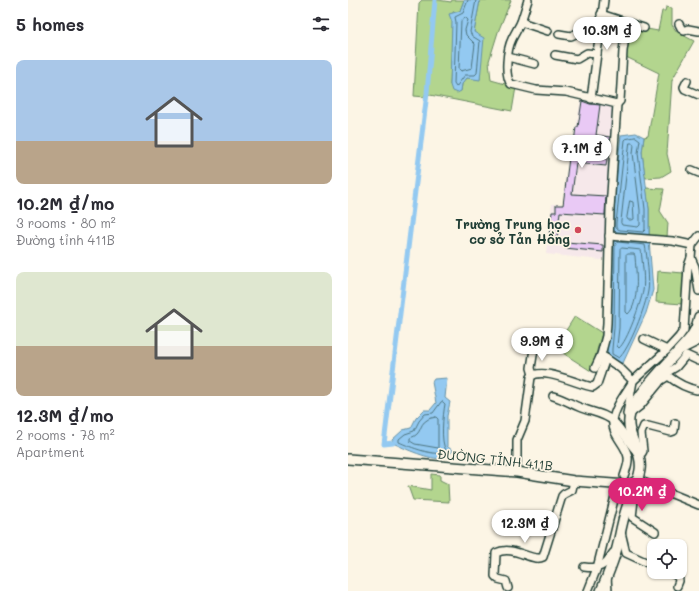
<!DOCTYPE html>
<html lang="en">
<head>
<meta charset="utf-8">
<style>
  body { margin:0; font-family:Mali,sans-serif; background:#f7f7f7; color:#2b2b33; height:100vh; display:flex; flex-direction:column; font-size:15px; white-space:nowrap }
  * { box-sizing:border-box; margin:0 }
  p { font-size:13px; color:#7c7c81 }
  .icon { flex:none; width:22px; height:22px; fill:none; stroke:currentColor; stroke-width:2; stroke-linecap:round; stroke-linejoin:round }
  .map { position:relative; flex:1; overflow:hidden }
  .panel { display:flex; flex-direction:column; background:#fff; width:348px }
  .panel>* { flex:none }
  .buttons { position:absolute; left:299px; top:539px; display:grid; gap:8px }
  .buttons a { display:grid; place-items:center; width:40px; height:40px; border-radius:8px; background:#fff; box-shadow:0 1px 3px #0004; font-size:20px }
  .price { position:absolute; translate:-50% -34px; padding:0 9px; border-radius:14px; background:#fff; color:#222; font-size:13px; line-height:26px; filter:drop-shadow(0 1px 2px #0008) }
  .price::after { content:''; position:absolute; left:50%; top:24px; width:12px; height:9px; margin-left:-6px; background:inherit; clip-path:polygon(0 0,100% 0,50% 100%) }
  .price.current { background:#db2777; color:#fff }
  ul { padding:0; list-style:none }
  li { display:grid; align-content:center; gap:8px; height:212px; padding:0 16px }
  li span { display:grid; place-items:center; height:124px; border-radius:8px; color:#555 }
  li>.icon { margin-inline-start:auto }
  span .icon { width:72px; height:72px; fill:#fffc; stroke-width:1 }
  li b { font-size:17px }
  h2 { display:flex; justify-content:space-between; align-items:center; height:48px; padding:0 16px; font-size:17px }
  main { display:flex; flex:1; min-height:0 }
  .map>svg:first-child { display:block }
  .built { fill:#f6e8ea }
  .green { fill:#b3d58e; stroke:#698961 }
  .water { fill:#93c9f1; stroke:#6591a5 }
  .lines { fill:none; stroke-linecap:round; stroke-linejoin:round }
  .shore { stroke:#4d7580; stroke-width:1 }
  .canal { stroke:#93c9f1; stroke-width:5 }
  .building { fill:#e9c9f5; stroke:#1f3d34 }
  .minor-casing { stroke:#1f3d34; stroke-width:10 }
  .major-casing { stroke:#1f3d34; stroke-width:12 }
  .minor { stroke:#fcf5e5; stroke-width:7 }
  .major { stroke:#fcf5e5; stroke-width:9 }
  .poi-dot { fill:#d1495b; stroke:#fcf5e5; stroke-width:1.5 }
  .labels { text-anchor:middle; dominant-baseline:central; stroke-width:3.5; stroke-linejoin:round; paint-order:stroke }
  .poi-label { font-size:13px; font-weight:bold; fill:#1f3d34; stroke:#fcf5e5; text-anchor:end }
  .street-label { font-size:13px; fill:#1f3d34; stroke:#fcf5e5 }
</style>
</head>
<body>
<main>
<section class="panel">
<h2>5 homes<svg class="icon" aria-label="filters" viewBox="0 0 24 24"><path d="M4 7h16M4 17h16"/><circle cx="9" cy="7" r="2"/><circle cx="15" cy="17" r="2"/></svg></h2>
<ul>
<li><span style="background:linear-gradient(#a9c7e8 65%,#b9a48a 0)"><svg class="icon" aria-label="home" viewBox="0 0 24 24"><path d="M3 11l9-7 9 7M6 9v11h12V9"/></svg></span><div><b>10.2M ₫/mo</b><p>3 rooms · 80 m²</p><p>Đường tỉnh 411B</p></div></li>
<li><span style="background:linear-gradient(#dfe7d0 60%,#b9a48a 0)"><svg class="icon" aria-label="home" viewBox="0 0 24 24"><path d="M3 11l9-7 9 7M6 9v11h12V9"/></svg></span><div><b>12.3M ₫/mo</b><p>2 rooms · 78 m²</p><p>Apartment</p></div></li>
</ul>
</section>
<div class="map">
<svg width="351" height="591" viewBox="0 0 351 591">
  <rect width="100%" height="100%" fill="#fcf5e5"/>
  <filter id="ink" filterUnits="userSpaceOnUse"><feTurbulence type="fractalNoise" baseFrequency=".025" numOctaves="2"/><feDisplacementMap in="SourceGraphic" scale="8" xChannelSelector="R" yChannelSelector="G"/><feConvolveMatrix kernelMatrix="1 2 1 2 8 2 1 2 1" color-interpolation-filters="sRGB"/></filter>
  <g filter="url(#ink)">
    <polygon class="built" points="233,98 267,105 256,258 253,260 198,254 204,204 215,204 221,147 225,147"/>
    <g class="green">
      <polygon points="74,0 90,0 103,2 104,0 116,0 112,11 105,12 102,85 113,91 114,84 119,78 132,79 126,32 132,0 163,0 150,32 141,61 143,80 168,87 164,111 77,94 77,97 66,96 71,3"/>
      <polygon points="318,7 324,8 324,25 329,32 346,41 324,80 319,154 323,171 313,177 297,178 294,152 296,137 300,136 311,73 278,57 283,26 310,31 314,11 317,11"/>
      <polygon points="298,188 316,189 312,211 320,223 319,237 301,237 301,209"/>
      <polygon points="310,271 336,273 334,304 308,302"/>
      <polygon points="227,316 254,333 243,371 207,348"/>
      <polygon points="83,474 92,475 92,480 100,484 101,502 65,500 60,486 83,490"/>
    </g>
    <g class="water">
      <polygon points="116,0 132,0 126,32 136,38 132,80 119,78 114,84 113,91 109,93 104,91 102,85 104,22 101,14 112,11"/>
      <polygon points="288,133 296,137 294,152 301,209 301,237 271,234 264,229 263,223 273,135"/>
      <polygon points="269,238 301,240 305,290 298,313 275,363 269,362 260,356 259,349 262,328 263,245 265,240"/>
      <path d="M 99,378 L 97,398 L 102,402 L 99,416 L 99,446 L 105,451 C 102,454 99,457 94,458 C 84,461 55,448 45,443 L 44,440 L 55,430 L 63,428 L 68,418 L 76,410 L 82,410 L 88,403 L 84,382 L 86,379 Z"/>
    </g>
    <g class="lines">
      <g class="shore">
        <polyline points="120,0 115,13 107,17 108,22 106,84 108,87 117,75 127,75 129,73 132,41 124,36 122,32 128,0"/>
        <polygon points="118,18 120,20 117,30 118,35 127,44 124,68 113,71 111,69 113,21"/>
        <polygon points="288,137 292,140 290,153 297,209 297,230 295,232 272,230 268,228 268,223 277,140 278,139"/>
        <polygon points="282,143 285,143 286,145 285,153 292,210 292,225 290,227 274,225 273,223"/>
        <polygon points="282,201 285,202 286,219 284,220 280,220 279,218"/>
        <path d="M 270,242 L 297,245 C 299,255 302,282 300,291 C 298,305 281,350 271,358 L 264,354 L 264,349 L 266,328 L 267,246 Z"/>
        <path d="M 274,248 L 293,250 C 294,260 297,281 295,291 C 293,302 279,342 271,348 L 269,346 L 271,328 L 272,250 Z"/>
        <path d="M 280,254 L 286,254 L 287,256 C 288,271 292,303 280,314 L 278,312 L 278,256 Z"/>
        <path d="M 95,402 L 97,404 C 95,415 92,442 98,450 L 98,452 C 87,457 62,447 51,442 L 51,439 L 57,434 L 66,431 L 71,421 L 77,414 L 85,413 L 93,402 Z"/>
        <path d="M 88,417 L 90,419 L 90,448 L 67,444 L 62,441 L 62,438 C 75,434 70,425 79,420 C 81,418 85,418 88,417 Z"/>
      </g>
      <polyline class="canal" points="45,443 36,444 79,93 87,0"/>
    </g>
    <g class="building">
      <polygon points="234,101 242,104 252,105 248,135 262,137 261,145 233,142 231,157 259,159 258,166 228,163 224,194 258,196 257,215 212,212 209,237 201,236 204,212 208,212 208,205 215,205 222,150 225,150 228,127 230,127"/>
      <polygon points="218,242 255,245 255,252 217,248"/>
    </g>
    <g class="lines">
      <defs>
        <g id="minor">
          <polyline points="180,0 173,22 200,31"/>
          <polyline points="253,14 296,28"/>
          <path d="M 173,22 C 170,28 167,33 164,39 C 159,49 156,76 163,84 L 188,90 L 218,92 L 269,104 L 262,209 L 259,323 L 258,336 L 253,355 L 272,368 L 285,381 C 278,393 267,406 265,420 C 263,435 278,444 280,457 C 281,463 278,470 276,476"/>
          <polyline points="331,24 333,28 336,31 340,29 351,31"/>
          <polyline points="211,34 223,36 240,28 251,28"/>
          <polyline points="207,55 229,59 239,53 249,54"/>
          <polyline points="160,57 187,64"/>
          <polyline points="339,81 336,87 337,89 351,95"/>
          <polyline points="243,99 256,0"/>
          <polyline points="269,104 272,101 275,51 279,22"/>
          <polyline points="344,170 351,173"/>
          <polyline points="261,236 325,241 344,245 343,258"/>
          <polyline points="344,245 351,236"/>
          <polyline points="296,339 319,350"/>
          <polyline points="340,341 351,334"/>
          <polyline points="333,350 351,341"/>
          <polyline points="247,368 253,355"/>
          <polyline points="185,375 183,368 186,349"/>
          <polyline points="313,376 328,367 338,355 351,361"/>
          <path d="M 298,390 L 320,376 C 329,383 337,388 349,390"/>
          <path d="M 205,396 C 215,399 222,403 231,407 C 242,412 257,413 266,422 C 276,432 281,445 291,454 L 294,453 L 295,451 L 293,433 L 296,426 L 300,426 L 323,432 L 326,431 L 327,423"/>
          <polyline points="283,413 292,406 311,383"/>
          <polyline points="279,414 285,381 319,350 331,337 336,330 340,266 343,258 347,267 351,291"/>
          <path d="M 169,472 L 169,440 L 177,421 L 183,377 C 194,366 231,385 245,387 L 249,384 L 258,358"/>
          <polyline points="290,480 351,505"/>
          <polyline points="284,493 286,500 284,517 307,532"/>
          <polyline points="273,532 278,553 306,566"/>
          <path d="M 236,567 C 252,569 256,567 265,553"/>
          <path d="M 318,572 C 324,573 331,575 331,581 L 329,586"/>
          <polyline points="259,577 260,591"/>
          <path d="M 160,588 L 158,581 L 150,579 L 147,576 L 148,553 C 166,544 184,563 195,557 L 214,496 L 216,494 L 224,490 L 226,481"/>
          <polyline points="240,591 249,568 270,484"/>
        </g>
        <g id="major">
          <polyline points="0,459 169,472 226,481 278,485 283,484 290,480"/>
          <path d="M 253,591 C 259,577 265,563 269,548 C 272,535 274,522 278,510 C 282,496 290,484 292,470 C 295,450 276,434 282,414 C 290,391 325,358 342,338 L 348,328 L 351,317"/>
        </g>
      </defs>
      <use href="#minor" class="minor-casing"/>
      <use href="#major" class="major-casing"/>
      <use href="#minor" class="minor"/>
      <use href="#major" class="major"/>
    </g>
  </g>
  <circle class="poi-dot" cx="230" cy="230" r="4"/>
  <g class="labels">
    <g class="poi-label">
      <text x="222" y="223">Trường Trung học<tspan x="222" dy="15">cơ sở Tản Hồng</tspan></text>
    </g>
    <g class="street-label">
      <text transform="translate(147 459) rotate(6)">ĐƯỜNG TỈNH 411B</text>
    </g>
  </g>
</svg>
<div class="buttons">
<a><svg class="icon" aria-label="locate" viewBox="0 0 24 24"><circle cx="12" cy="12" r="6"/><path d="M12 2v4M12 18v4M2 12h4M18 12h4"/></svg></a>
</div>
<b class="price" style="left:259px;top:51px">10.3M ₫</b>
<b class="price" style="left:234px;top:169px">7.1M ₫</b>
<b class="price" style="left:194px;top:362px">9.9M ₫</b>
<b class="price current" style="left:294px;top:512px">10.2M ₫</b>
<b class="price" style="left:177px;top:544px">12.3M ₫</b>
</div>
</main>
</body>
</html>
